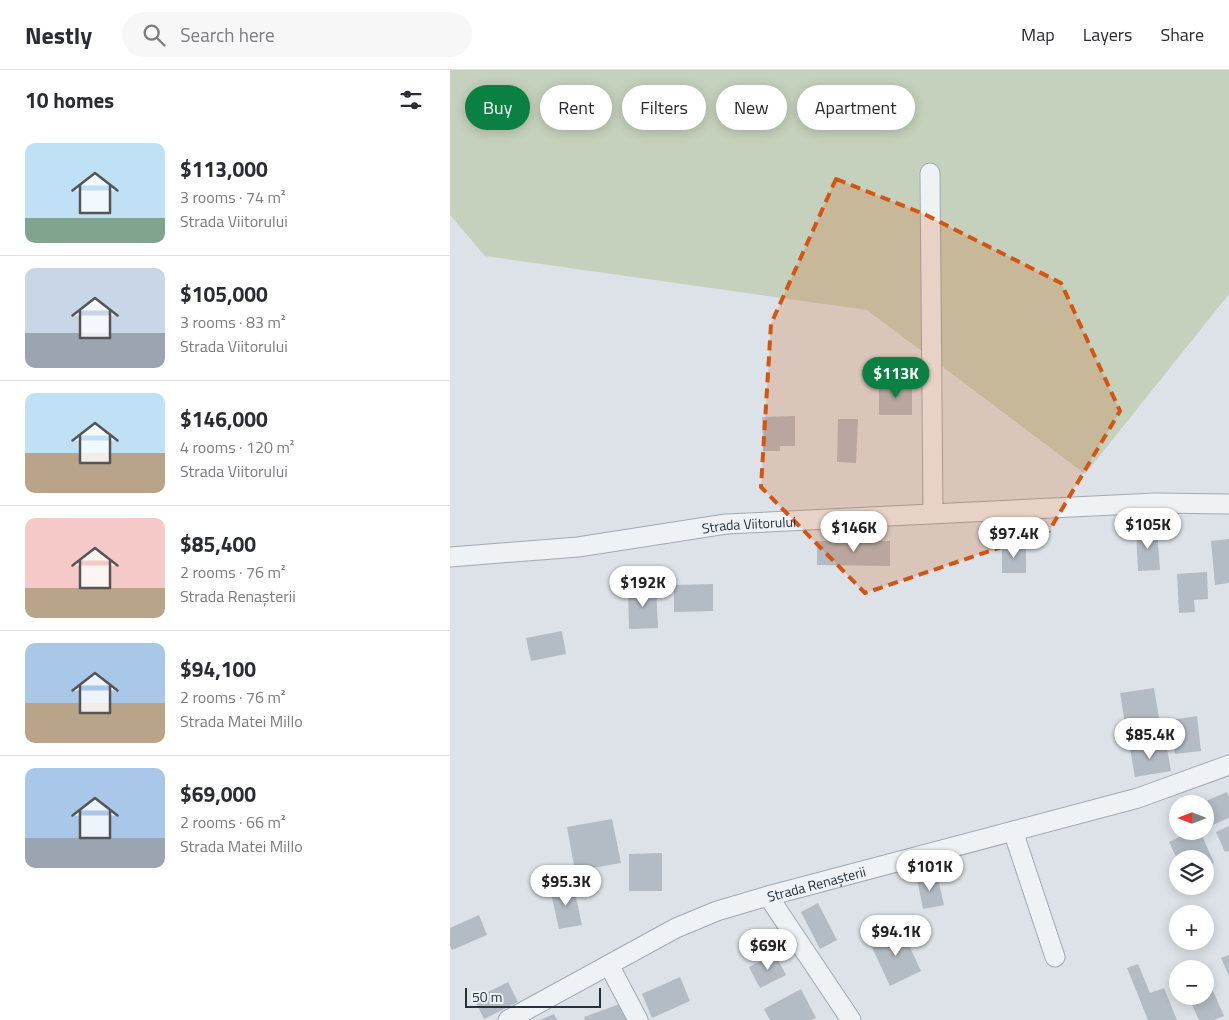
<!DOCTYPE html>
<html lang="en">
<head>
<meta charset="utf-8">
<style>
  body { margin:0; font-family:"Titillium Web",sans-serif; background:#f7f7f7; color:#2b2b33; height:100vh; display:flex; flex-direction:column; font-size:19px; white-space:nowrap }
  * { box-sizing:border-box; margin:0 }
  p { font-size:16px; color:#7c7c81 }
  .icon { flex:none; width:28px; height:28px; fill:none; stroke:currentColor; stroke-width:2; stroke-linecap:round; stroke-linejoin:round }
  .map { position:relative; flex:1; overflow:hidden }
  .panel { display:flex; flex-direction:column; background:#fff; width:450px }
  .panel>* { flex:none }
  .top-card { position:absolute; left:15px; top:15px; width:475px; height:45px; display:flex; gap:10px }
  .needle { width:32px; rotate:270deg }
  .tools { position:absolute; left:719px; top:725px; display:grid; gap:10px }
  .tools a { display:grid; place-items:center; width:45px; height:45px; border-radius:50%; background:#fff; box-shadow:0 2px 12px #0003; font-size:25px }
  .scale { position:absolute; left:15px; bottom:12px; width:136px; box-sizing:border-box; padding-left:5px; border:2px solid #25313d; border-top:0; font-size:14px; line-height:18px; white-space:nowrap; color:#25313d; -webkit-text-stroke:4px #ebf0f4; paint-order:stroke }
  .price { position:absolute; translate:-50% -42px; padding:0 11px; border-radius:18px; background:#fff; color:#222; font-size:16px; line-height:32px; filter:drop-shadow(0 1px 2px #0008) }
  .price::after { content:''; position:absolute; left:50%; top:30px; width:15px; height:11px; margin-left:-8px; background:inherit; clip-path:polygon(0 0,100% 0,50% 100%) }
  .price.current { background:#0b8043; color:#fff }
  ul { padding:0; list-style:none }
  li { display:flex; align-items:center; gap:15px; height:125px; padding:0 25px }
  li+li { border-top:1px solid #e1e1e2 }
  li span { display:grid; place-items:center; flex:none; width:140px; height:100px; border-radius:10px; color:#555 }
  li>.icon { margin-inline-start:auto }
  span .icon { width:60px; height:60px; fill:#fffc; stroke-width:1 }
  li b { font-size:21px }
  h2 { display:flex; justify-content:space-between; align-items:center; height:60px; padding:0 25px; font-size:21px }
  .pill { padding:0 18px; border-radius:22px; background:#fff; box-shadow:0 2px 12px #0003; font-size:18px; line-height:45px }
  .pill.current { background:#0b8043; color:#fff }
  header { display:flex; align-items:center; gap:30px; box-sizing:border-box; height:70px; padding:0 25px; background:#fff; border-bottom:1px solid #e1e1e2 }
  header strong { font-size:24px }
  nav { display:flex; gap:28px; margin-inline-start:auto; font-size:18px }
  .search { width:350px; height:45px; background:#f7f7f7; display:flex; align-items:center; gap:12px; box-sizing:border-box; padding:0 18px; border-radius:28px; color:#7c7c81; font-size:19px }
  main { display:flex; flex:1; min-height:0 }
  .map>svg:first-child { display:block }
  .green { fill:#c5d1bc }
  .building { fill:#b3bbc4 }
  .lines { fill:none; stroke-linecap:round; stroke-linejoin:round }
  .minor-casing { stroke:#a1a9b1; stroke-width:21 }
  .minor { stroke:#eef2f5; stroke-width:19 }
  .marked { fill:#d45511; fill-opacity:0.2; stroke:#d45511; stroke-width:4; stroke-dasharray:10 6; stroke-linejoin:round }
  .labels { text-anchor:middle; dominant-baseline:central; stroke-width:4.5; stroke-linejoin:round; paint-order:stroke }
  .street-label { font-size:14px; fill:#25313d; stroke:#ebf0f4 }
</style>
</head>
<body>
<header>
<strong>Nestly</strong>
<div class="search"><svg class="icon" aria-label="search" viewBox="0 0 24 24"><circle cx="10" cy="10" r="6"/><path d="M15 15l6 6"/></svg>Search here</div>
<nav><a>Map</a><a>Layers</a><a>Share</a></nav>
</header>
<main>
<section class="panel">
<h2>10 homes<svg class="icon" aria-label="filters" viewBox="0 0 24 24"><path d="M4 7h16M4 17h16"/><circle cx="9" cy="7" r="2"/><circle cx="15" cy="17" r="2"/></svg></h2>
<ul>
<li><span style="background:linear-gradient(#bfe0f5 75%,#7fa58c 0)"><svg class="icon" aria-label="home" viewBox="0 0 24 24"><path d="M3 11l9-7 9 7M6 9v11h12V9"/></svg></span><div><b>$113,000</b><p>3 rooms · 74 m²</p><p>Strada Viitorului</p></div></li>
<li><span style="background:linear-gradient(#c9d6e8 65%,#9aa5b1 0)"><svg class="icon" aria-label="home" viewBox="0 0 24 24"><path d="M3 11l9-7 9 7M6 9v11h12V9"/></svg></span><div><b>$105,000</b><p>3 rooms · 83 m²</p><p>Strada Viitorului</p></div></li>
<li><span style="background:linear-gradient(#bfe0f5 60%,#b9a48a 0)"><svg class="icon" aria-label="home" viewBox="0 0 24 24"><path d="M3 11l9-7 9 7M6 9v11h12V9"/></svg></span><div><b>$146,000</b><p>4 rooms · 120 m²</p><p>Strada Viitorului</p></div></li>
<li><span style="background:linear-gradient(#f6c9c9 70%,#b9a48a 0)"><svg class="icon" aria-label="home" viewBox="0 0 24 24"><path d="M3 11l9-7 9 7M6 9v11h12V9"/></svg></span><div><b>$85,400</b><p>2 rooms · 76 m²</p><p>Strada Renașterii</p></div></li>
<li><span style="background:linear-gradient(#a9c7e8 60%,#b9a48a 0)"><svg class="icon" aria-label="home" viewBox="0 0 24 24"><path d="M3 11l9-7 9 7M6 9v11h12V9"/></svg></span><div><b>$94,100</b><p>2 rooms · 76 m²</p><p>Strada Matei Millo</p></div></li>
<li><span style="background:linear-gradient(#a9c7e8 70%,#9aa5b1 0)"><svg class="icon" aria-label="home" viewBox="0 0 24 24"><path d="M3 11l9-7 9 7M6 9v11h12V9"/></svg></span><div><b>$69,000</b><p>2 rooms · 66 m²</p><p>Strada Matei Millo</p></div></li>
</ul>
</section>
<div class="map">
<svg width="779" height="950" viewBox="0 0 779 950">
  <rect width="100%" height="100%" fill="#dce2e7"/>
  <polygon class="green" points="0,0 779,0 779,224 635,404 417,240 35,186 0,145"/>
  <g class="building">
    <rect x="429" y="314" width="33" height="31"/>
    <polygon points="345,346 345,376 330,376 330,381 313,381 312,347"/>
    <polygon points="388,349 408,349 406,393 387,392"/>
    <polygon points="707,459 710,500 688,501 686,460"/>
    <polygon points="779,469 779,513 765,515 761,471"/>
    <polygon points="367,471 440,471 440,496 367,495"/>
    <rect x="552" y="476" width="24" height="27"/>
    <polygon points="757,502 758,529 744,530 745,542 729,543 727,504"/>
    <polygon points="263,514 263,541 224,542 224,515"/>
    <polygon points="206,516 208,558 179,559 178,517"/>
    <polygon points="112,561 116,584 81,591 76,568"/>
    <polygon points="704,618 710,654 676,660 670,623"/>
    <polygon points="747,646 751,681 725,684 721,650"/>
    <polygon points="716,673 721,701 685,707 680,679"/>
    <polygon points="777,722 779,727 779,748 758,757 755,751 755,734 749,734"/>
    <polygon points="162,749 171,793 125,801 117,757"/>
    <polygon points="779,756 779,781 775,782 766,762"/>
    <polygon points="742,761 750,761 764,793 755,797 755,789 727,789 719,772"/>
    <polygon points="212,783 212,821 179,821 179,784"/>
    <polygon points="487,804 494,835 473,839 467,809"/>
    <polygon points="123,814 132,855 109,859 100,819"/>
    <polygon points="368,833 387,870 370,879 351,842"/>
    <polygon points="29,845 37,865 2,880 0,876 0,858"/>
    <polygon points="451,858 471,901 440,916 420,873"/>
    <polygon points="325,884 336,905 310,918 299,897"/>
    <polygon points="779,885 779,906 771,888"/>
    <polygon points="688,894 700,923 714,918 727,950 698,950 677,898"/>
    <polygon points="755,903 774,946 764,950 749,950 738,926 755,926"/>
    <polygon points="230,907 240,931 202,948 192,924"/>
    <polygon points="58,912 68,932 34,949 24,929"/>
    <polygon points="351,919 366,948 361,950 320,950 314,939"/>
    <polygon points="175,932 182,950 135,950 134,947"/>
    <polygon points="104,944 107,950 90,950"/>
  </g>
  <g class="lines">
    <defs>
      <g id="minor">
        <polyline points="480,103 483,443"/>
        <path id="s1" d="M 0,487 L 128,477 L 276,454 L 705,433 L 779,434"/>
        <polyline points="563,761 605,887"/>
        <polyline points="318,826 401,950"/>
        <polyline points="159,895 188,950"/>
        <path id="s2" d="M 58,950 L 226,858 L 267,841 L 318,826 L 688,728 L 779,695"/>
      </g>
    </defs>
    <use href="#minor" class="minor-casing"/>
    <use href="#minor" class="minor"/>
  </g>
  <path class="marked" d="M 386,109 L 474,144 L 611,213 L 670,341 L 599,461 L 415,523 L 311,417 L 321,254 Z"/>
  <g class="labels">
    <g class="street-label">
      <text stroke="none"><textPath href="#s1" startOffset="301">Strada Viitorului</textPath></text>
      <text stroke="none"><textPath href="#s2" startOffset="339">Strada Renașterii</textPath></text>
    </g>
  </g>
</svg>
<div class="tools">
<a><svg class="needle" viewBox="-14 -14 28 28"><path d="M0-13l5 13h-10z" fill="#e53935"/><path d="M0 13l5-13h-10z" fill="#7c7c81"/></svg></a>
<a><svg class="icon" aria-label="layers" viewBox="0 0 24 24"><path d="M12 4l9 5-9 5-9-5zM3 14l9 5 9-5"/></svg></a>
<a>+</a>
<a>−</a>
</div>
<div class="scale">50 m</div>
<b class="price current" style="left:446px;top:329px">$113K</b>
<b class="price" style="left:698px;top:480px">$105K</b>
<b class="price" style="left:404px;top:483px">$146K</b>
<b class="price" style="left:564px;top:489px">$97.4K</b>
<b class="price" style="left:193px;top:538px">$192K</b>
<b class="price" style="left:700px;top:690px">$85.4K</b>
<b class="price" style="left:480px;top:822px">$101K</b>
<b class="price" style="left:116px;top:837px">$95.3K</b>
<b class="price" style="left:446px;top:887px">$94.1K</b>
<b class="price" style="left:318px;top:901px">$69K</b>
<div class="top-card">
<a class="pill current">Buy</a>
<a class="pill">Rent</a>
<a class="pill">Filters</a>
<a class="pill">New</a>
<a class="pill">Apartment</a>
</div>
</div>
</main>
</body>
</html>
